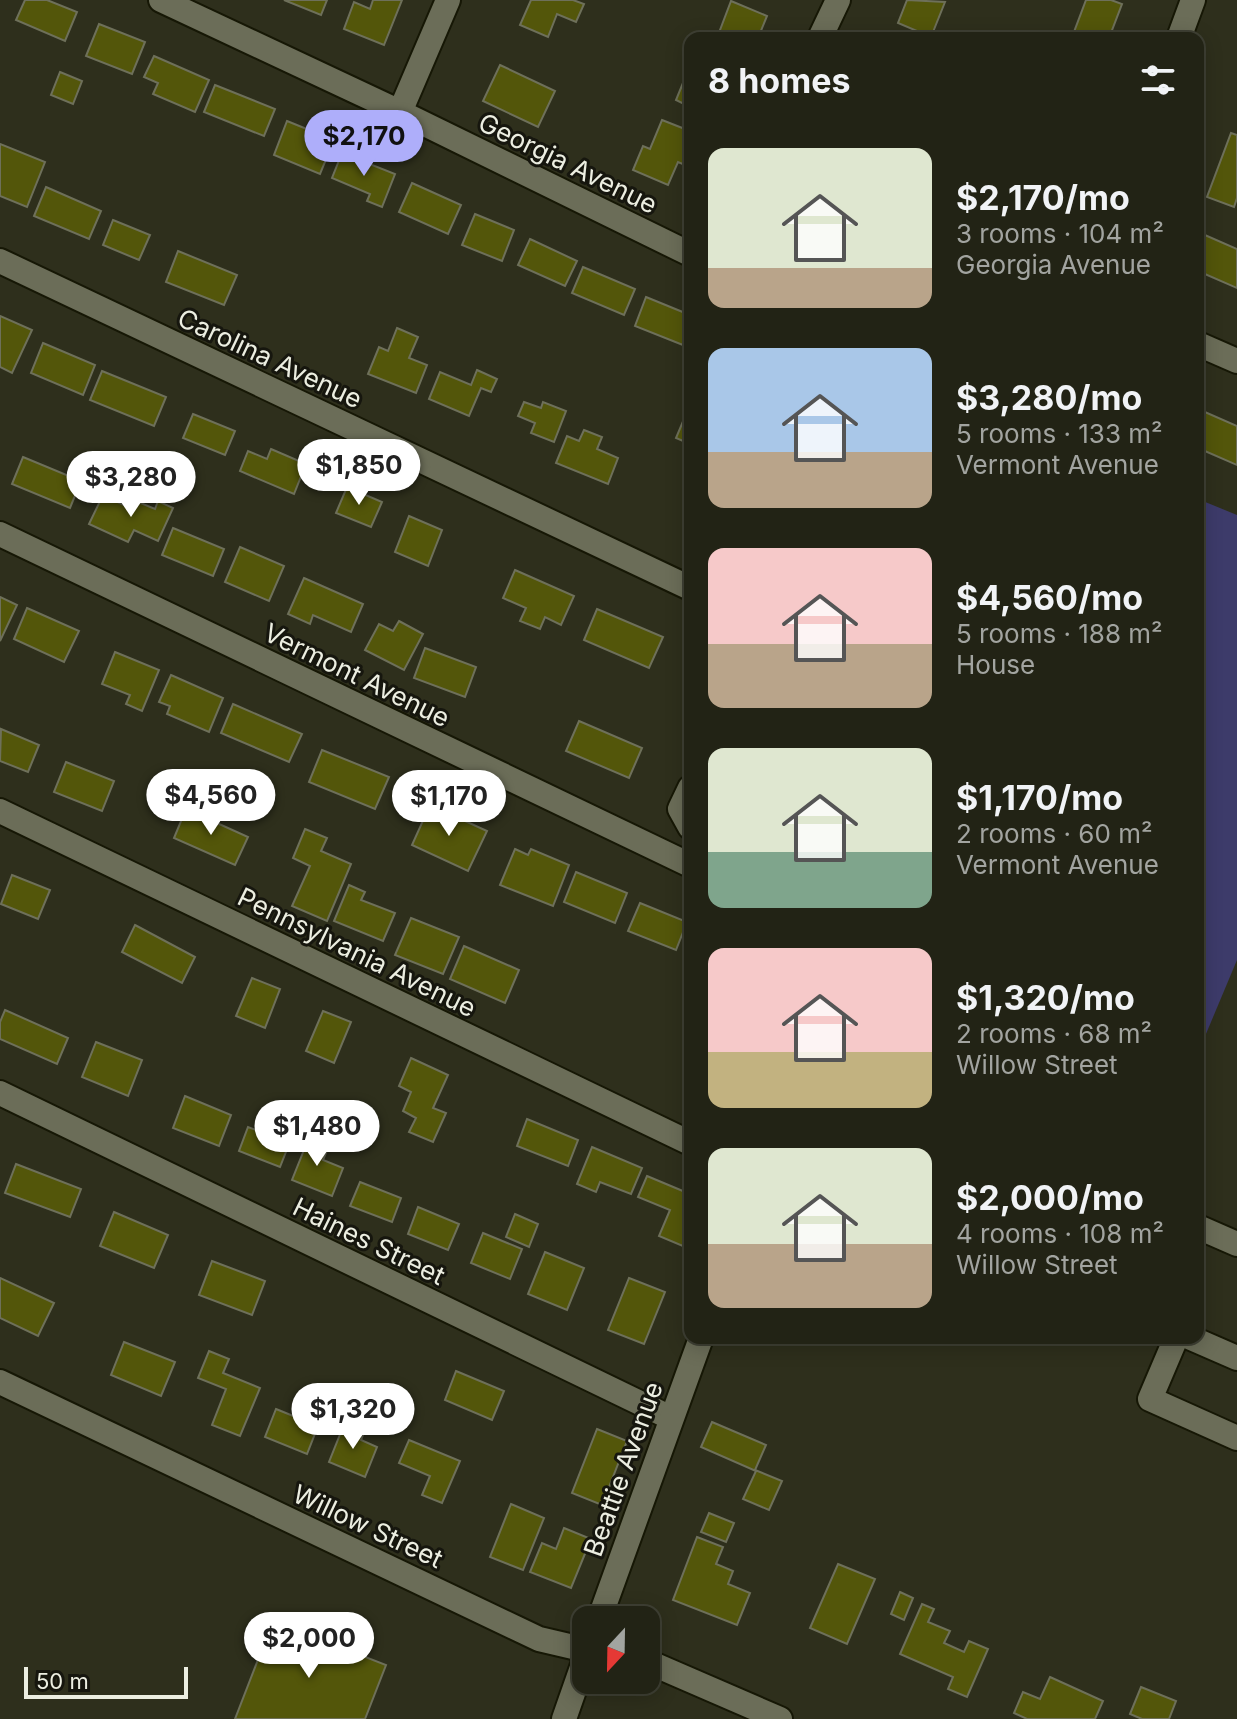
<!DOCTYPE html>
<html lang="en">
<head>
<meta charset="utf-8">
<style>
  body { margin:0; font-family:Inter,sans-serif; background:#2e2f22; color:#f1f3f6; height:100vh; display:flex; flex-direction:column; font-size:30px; white-space:nowrap }
  * { box-sizing:border-box; margin:0 }
  p { font-size:26px; color:#a2a4a0 }
  .icon { flex:none; width:44px; height:44px; fill:none; stroke:currentColor; stroke-width:2; stroke-linecap:round; stroke-linejoin:round }
  .map { position:relative; flex:1; overflow:hidden }
  .panel { position:absolute; left:684px; top:32px; width:520px; height:1312px; display:flex; flex-direction:column; background:#222315; border-radius:16px; box-shadow:0 4px 20px #0003,0 0 0 2px #3f4034 }
  .panel>* { flex:none }
  .needle { width:52px; rotate:202deg }
  .fabs { position:absolute; left:572px; top:1606px; display:grid; gap:16px }
  .fabs a { display:grid; place-items:center; width:88px; height:88px; border-radius:16px; background:#222315; box-shadow:0 4px 20px #0003,0 0 0 2px #3f4034; font-size:40px }
  .scale { position:absolute; left:24px; bottom:20px; width:164px; box-sizing:border-box; padding-left:8px; border:4px solid #eceee1; border-top:0; font-size:22px; line-height:28px; white-space:nowrap; color:#eceee1; -webkit-text-stroke:6px #16160e; paint-order:stroke }
  .price { position:absolute; translate:-50% -68px; padding:0 18px; border-radius:28px; background:#fff; color:#222; font-size:26px; line-height:52px; filter:drop-shadow(0 2px 4px #0008) }
  .price::after { content:''; position:absolute; left:50%; top:48px; width:24px; height:18px; margin-left:-12px; background:inherit; clip-path:polygon(0 0,100% 0,50% 100%) }
  .price.current { background:#aeaefa; color:#111 }
  ul { padding:0; list-style:none }
  li { display:flex; align-items:center; gap:24px; height:200px; padding:0 24px }
  li span { display:grid; place-items:center; flex:none; width:224px; height:160px; border-radius:16px; color:#555 }
  li>.icon { margin-inline-start:auto }
  span .icon { width:96px; height:96px; fill:#fffc; stroke-width:1 }
  li b { font-size:34px }
  h2 { display:flex; justify-content:space-between; align-items:center; height:96px; padding:0 24px; font-size:34px }
  .map>svg:first-child { display:block }
  .green { fill:#3d3b6a }
  .building { fill:#53560a; stroke:#6e705a; stroke-width:2 }
  .lines { fill:none; stroke-linecap:round; stroke-linejoin:round }
  .minor-casing { stroke:#161705; stroke-width:28 }
  .minor { stroke:#6b6d58; stroke-width:24 }
  .labels { text-anchor:middle; dominant-baseline:central; stroke-width:6; stroke-linejoin:round; paint-order:stroke }
  .street-label { font-size:26px; fill:#eceee1; stroke:#16160e }
</style>
</head>
<body>
<div class="map">
<svg width="1237" height="1719" viewBox="0 0 1237 1719">
  <rect width="100%" height="100%" fill="#2e2f1c"/>
  <polygon class="green" points="1198,499 1237,515 1237,960 1198,1053"/>
  <g class="building">
    <polygon points="25,0 47,0 77,12 65,41 16,20"/>
    <polygon points="284,0 327,0 321,15"/>
    <polygon points="373,0 402,0 384,45 344,29 354,2 370,9"/>
    <polygon points="531,0 573,0 584,4 576,22 557,14 548,37 520,25"/>
    <polygon points="907,0 945,2 931,37 898,23"/>
    <polygon points="1086,0 1111,0 1122,4 1109,38 1091,38 1074,32"/>
    <polygon points="731,1 767,16 758,38 717,38"/>
    <polygon points="99,24 145,42 132,74 86,56"/>
    <polygon points="154,56 209,80 195,112 153,94 158,83 144,77"/>
    <polygon points="500,65 555,91 538,127 483,101"/>
    <polygon points="60,72 82,81 73,104 51,95"/>
    <polygon points="685,78 690,79 690,107 676,100"/>
    <polygon points="215,85 275,109 264,136 204,112"/>
    <polygon points="662,120 690,131 690,167 678,162 668,185 633,170 643,146 650,149"/>
    <polygon points="287,121 334,140 320,174 274,155"/>
    <polygon points="1231,133 1237,135 1237,198 1234,207 1207,197"/>
    <polygon points="0,144 45,162 27,207 0,196"/>
    <polygon points="342,153 395,174 382,207 367,201 370,194 332,178"/>
    <polygon points="412,183 461,205 448,234 399,212"/>
    <polygon points="46,187 101,211 89,239 34,216"/>
    <polygon points="475,214 514,230 502,261 462,245"/>
    <polygon points="113,220 150,235 139,260 103,245"/>
    <polygon points="1198,232 1237,249 1237,288 1198,271"/>
    <polygon points="530,239 577,261 565,286 518,265"/>
    <polygon points="178,251 237,275 224,305 166,282"/>
    <polygon points="583,267 635,289 624,315 572,293"/>
    <polygon points="646,297 690,315 688,347 635,326"/>
    <polygon points="0,316 32,330 12,373 0,367"/>
    <polygon points="397,328 418,337 409,358 427,365 416,393 368,374 379,347 388,351"/>
    <polygon points="43,343 95,365 83,395 31,373"/>
    <polygon points="477,370 497,379 491,392 481,388 469,416 429,399 440,372 471,385"/>
    <polygon points="102,371 166,397 154,426 90,400"/>
    <polygon points="524,402 541,408 543,402 566,411 554,442 531,433 535,423 518,416"/>
    <polygon points="1198,409 1237,426 1237,465 1198,448"/>
    <polygon points="193,414 235,431 225,455 183,438"/>
    <polygon points="684,419 690,421 690,444 676,438"/>
    <polygon points="584,430 602,437 597,449 618,458 608,484 556,463 567,436 579,441"/>
    <polygon points="271,449 306,464 294,494 240,471 248,451 267,459"/>
    <polygon points="23,457 81,481 70,508 12,484"/>
    <polygon points="347,487 382,502 371,527 336,513"/>
    <polygon points="103,495 132,509 136,501 155,509 158,501 173,508 158,541 134,530 128,542 89,524"/>
    <polygon points="409,516 442,530 428,566 395,552"/>
    <polygon points="173,528 224,549 213,576 162,555"/>
    <polygon points="240,547 284,566 269,601 225,582"/>
    <polygon points="515,570 574,596 561,625 545,617 540,629 520,621 526,608 503,598"/>
    <polygon points="304,578 363,604 351,632 313,615 310,624 288,614"/>
    <polygon points="0,597 17,605 0,641"/>
    <polygon points="27,608 79,631 64,662 14,639"/>
    <polygon points="597,609 663,637 649,668 584,640"/>
    <polygon points="399,621 423,634 404,670 365,650 379,624 393,631"/>
    <polygon points="425,648 476,667 465,697 414,678"/>
    <polygon points="115,652 159,670 142,711 126,704 130,695 102,684"/>
    <polygon points="171,675 223,698 209,732 167,714 170,706 159,702"/>
    <polygon points="233,704 302,734 289,762 221,733"/>
    <polygon points="579,721 642,748 629,778 566,751"/>
    <polygon points="1,729 39,745 28,772 0,761"/>
    <polygon points="322,750 389,777 375,809 309,782"/>
    <polygon points="66,762 114,781 102,811 54,792"/>
    <polygon points="430,805 487,831 468,871 412,845"/>
    <polygon points="186,809 248,837 235,865 174,838"/>
    <polygon points="305,829 327,838 321,851 351,864 327,921 292,906 310,866 293,858"/>
    <polygon points="515,849 528,855 531,849 569,865 553,906 500,885"/>
    <polygon points="576,872 627,893 615,923 564,902"/>
    <polygon points="12,875 50,890 38,919 1,904"/>
    <polygon points="349,885 365,892 361,900 395,913 383,941 334,921"/>
    <polygon points="640,903 687,922 676,950 628,931"/>
    <polygon points="411,918 459,937 443,974 395,955"/>
    <polygon points="135,925 195,957 182,983 122,952"/>
    <polygon points="464,946 519,970 505,1003 450,979"/>
    <polygon points="252,978 280,989 265,1028 236,1016"/>
    <polygon points="5,1010 68,1038 57,1064 0,1039 0,1022"/>
    <polygon points="323,1011 351,1022 334,1063 306,1051"/>
    <polygon points="96,1042 142,1060 128,1096 82,1077"/>
    <polygon points="411,1058 448,1075 433,1108 446,1113 433,1142 409,1132 416,1118 403,1111 411,1092 399,1086"/>
    <polygon points="185,1096 231,1115 219,1146 173,1128"/>
    <polygon points="527,1119 578,1140 568,1166 517,1146"/>
    <polygon points="271,1125 293,1134 280,1167 239,1151 248,1127 267,1134"/>
    <polygon points="310,1135 330,1143 323,1160 343,1168 332,1196 292,1180"/>
    <polygon points="592,1147 642,1168 631,1194 600,1182 596,1192 577,1184"/>
    <polygon points="16,1164 81,1189 70,1217 5,1193"/>
    <polygon points="647,1176 690,1194 690,1249 659,1236 670,1210 638,1197"/>
    <polygon points="360,1182 401,1198 392,1222 350,1206"/>
    <polygon points="418,1207 459,1224 448,1250 408,1234"/>
    <polygon points="114,1212 168,1235 154,1268 100,1246"/>
    <polygon points="515,1214 538,1224 529,1247 506,1237"/>
    <polygon points="483,1233 522,1249 510,1279 471,1263"/>
    <polygon points="545,1252 584,1268 567,1310 528,1294"/>
    <polygon points="212,1261 265,1281 252,1315 199,1295"/>
    <polygon points="0,1278 54,1303 38,1336 0,1318"/>
    <polygon points="629,1278 665,1292 644,1344 608,1330"/>
    <polygon points="124,1342 175,1362 161,1396 111,1375"/>
    <polygon points="209,1351 229,1359 223,1373 260,1388 240,1436 212,1425 226,1389 198,1378"/>
    <polygon points="456,1371 504,1391 492,1420 445,1400"/>
    <polygon points="276,1409 318,1426 307,1454 265,1437"/>
    <polygon points="345,1422 365,1430 361,1440 377,1447 365,1477 329,1462"/>
    <polygon points="712,1422 766,1445 755,1470 782,1481 769,1510 743,1499 756,1471 701,1447"/>
    <polygon points="597,1429 627,1441 602,1505 572,1493"/>
    <polygon points="409,1440 460,1461 442,1503 422,1495 430,1476 399,1463"/>
    <polygon points="511,1504 544,1518 523,1570 490,1557"/>
    <polygon points="709,1513 734,1523 726,1542 701,1532"/>
    <polygon points="564,1528 591,1539 571,1588 530,1572 542,1543 556,1549"/>
    <polygon points="697,1537 723,1547 716,1564 733,1571 728,1584 750,1593 737,1625 673,1600"/>
    <polygon points="838,1564 875,1579 847,1644 810,1628"/>
    <polygon points="900,1592 913,1598 904,1620 891,1614"/>
    <polygon points="922,1604 934,1609 928,1622 950,1631 944,1643 964,1652 969,1641 988,1649 967,1697 948,1689 953,1677 900,1654"/>
    <polygon points="273,1621 386,1665 365,1719 235,1719"/>
    <polygon points="1050,1677 1103,1701 1095,1719 1027,1719 1014,1713 1023,1692 1040,1699"/>
    <polygon points="1141,1687 1176,1701 1169,1719 1142,1719 1130,1714"/>
  </g>
  <g class="lines">
    <defs>
      <g id="minor">
        <polyline points="161,0 400,112 690,254"/>
        <polyline points="820,38 838,0"/>
        <polyline points="1179,38 1193,0"/>
        <polyline points="400,112 448,0"/>
        <polyline points="0,261 690,588"/>
        <polyline points="1198,344 1237,361"/>
        <polyline points="0,534 690,865"/>
        <polyline points="690,788 680,809 690,827"/>
        <polyline points="0,811 690,1143"/>
        <polyline points="0,1093 671,1418"/>
        <polyline points="1198,1227 1237,1244"/>
        <polyline points="1176,1338 1150,1399 1237,1438"/>
        <polyline points="1191,1338 1237,1358"/>
        <polyline points="0,1382 539,1639 586,1650"/>
        <polyline points="599,1620 701,1338"/>
        <polyline points="646,1661 780,1719"/>
        <polyline points="564,1719 586,1656"/>
      </g>
    </defs>
    <use href="#minor" class="minor-casing"/>
    <use href="#minor" class="minor"/>
  </g>
  <g class="labels">
    <g class="street-label">
      <text transform="translate(568 163) rotate(26)">Georgia Avenue</text>
      <text transform="translate(270 358) rotate(25)">Carolina Avenue</text>
      <text transform="translate(357 675) rotate(26)">Vermont Avenue</text>
      <text transform="translate(357 952) rotate(26)">Pennsylvania Avenue</text>
      <text transform="translate(369 1241) rotate(26)">Haines Street</text>
      <text transform="translate(623 1469) rotate(-70)">Beattie Avenue</text>
      <text transform="translate(368 1526) rotate(25)">Willow Street</text>
    </g>
  </g>
</svg>
<div class="fabs">
<a><svg class="needle" viewBox="-14 -14 28 28"><path d="M0-13l5 13h-10z" fill="#e53935"/><path d="M0 13l5-13h-10z" fill="#a2a4a0"/></svg></a>
</div>
<div class="scale">50 m</div>
<b class="price current" style="left:364px;top:178px">$2,170</b>
<b class="price" style="left:359px;top:507px">$1,850</b>
<b class="price" style="left:131px;top:519px">$3,280</b>
<b class="price" style="left:211px;top:837px">$4,560</b>
<b class="price" style="left:449px;top:838px">$1,170</b>
<b class="price" style="left:317px;top:1168px">$1,480</b>
<b class="price" style="left:353px;top:1451px">$1,320</b>
<b class="price" style="left:309px;top:1680px">$2,000</b>
<section class="panel">
<h2>8 homes<svg class="icon" aria-label="filters" viewBox="0 0 24 24"><path d="M4 7h16M4 17h16"/><circle cx="9" cy="7" r="2"/><circle cx="15" cy="17" r="2"/></svg></h2>
<ul>
<li><span style="background:linear-gradient(#dfe7d0 75%,#b9a48a 0)"><svg class="icon" aria-label="home" viewBox="0 0 24 24"><path d="M3 11l9-7 9 7M6 9v11h12V9"/></svg></span><div><b>$2,170/mo</b><p>3 rooms · 104 m²</p><p>Georgia Avenue</p></div></li>
<li><span style="background:linear-gradient(#a9c7e8 65%,#b9a48a 0)"><svg class="icon" aria-label="home" viewBox="0 0 24 24"><path d="M3 11l9-7 9 7M6 9v11h12V9"/></svg></span><div><b>$3,280/mo</b><p>5 rooms · 133 m²</p><p>Vermont Avenue</p></div></li>
<li><span style="background:linear-gradient(#f6c9c9 60%,#b9a48a 0)"><svg class="icon" aria-label="home" viewBox="0 0 24 24"><path d="M3 11l9-7 9 7M6 9v11h12V9"/></svg></span><div><b>$4,560/mo</b><p>5 rooms · 188 m²</p><p>House</p></div></li>
<li><span style="background:linear-gradient(#dfe7d0 65%,#7fa58c 0)"><svg class="icon" aria-label="home" viewBox="0 0 24 24"><path d="M3 11l9-7 9 7M6 9v11h12V9"/></svg></span><div><b>$1,170/mo</b><p>2 rooms · 60 m²</p><p>Vermont Avenue</p></div></li>
<li><span style="background:linear-gradient(#f6c9c9 65%,#c2b280 0)"><svg class="icon" aria-label="home" viewBox="0 0 24 24"><path d="M3 11l9-7 9 7M6 9v11h12V9"/></svg></span><div><b>$1,320/mo</b><p>2 rooms · 68 m²</p><p>Willow Street</p></div></li>
<li><span style="background:linear-gradient(#dfe7d0 60%,#b9a48a 0)"><svg class="icon" aria-label="home" viewBox="0 0 24 24"><path d="M3 11l9-7 9 7M6 9v11h12V9"/></svg></span><div><b>$2,000/mo</b><p>4 rooms · 108 m²</p><p>Willow Street</p></div></li>
</ul>
</section>
</div>
</body>
</html>
